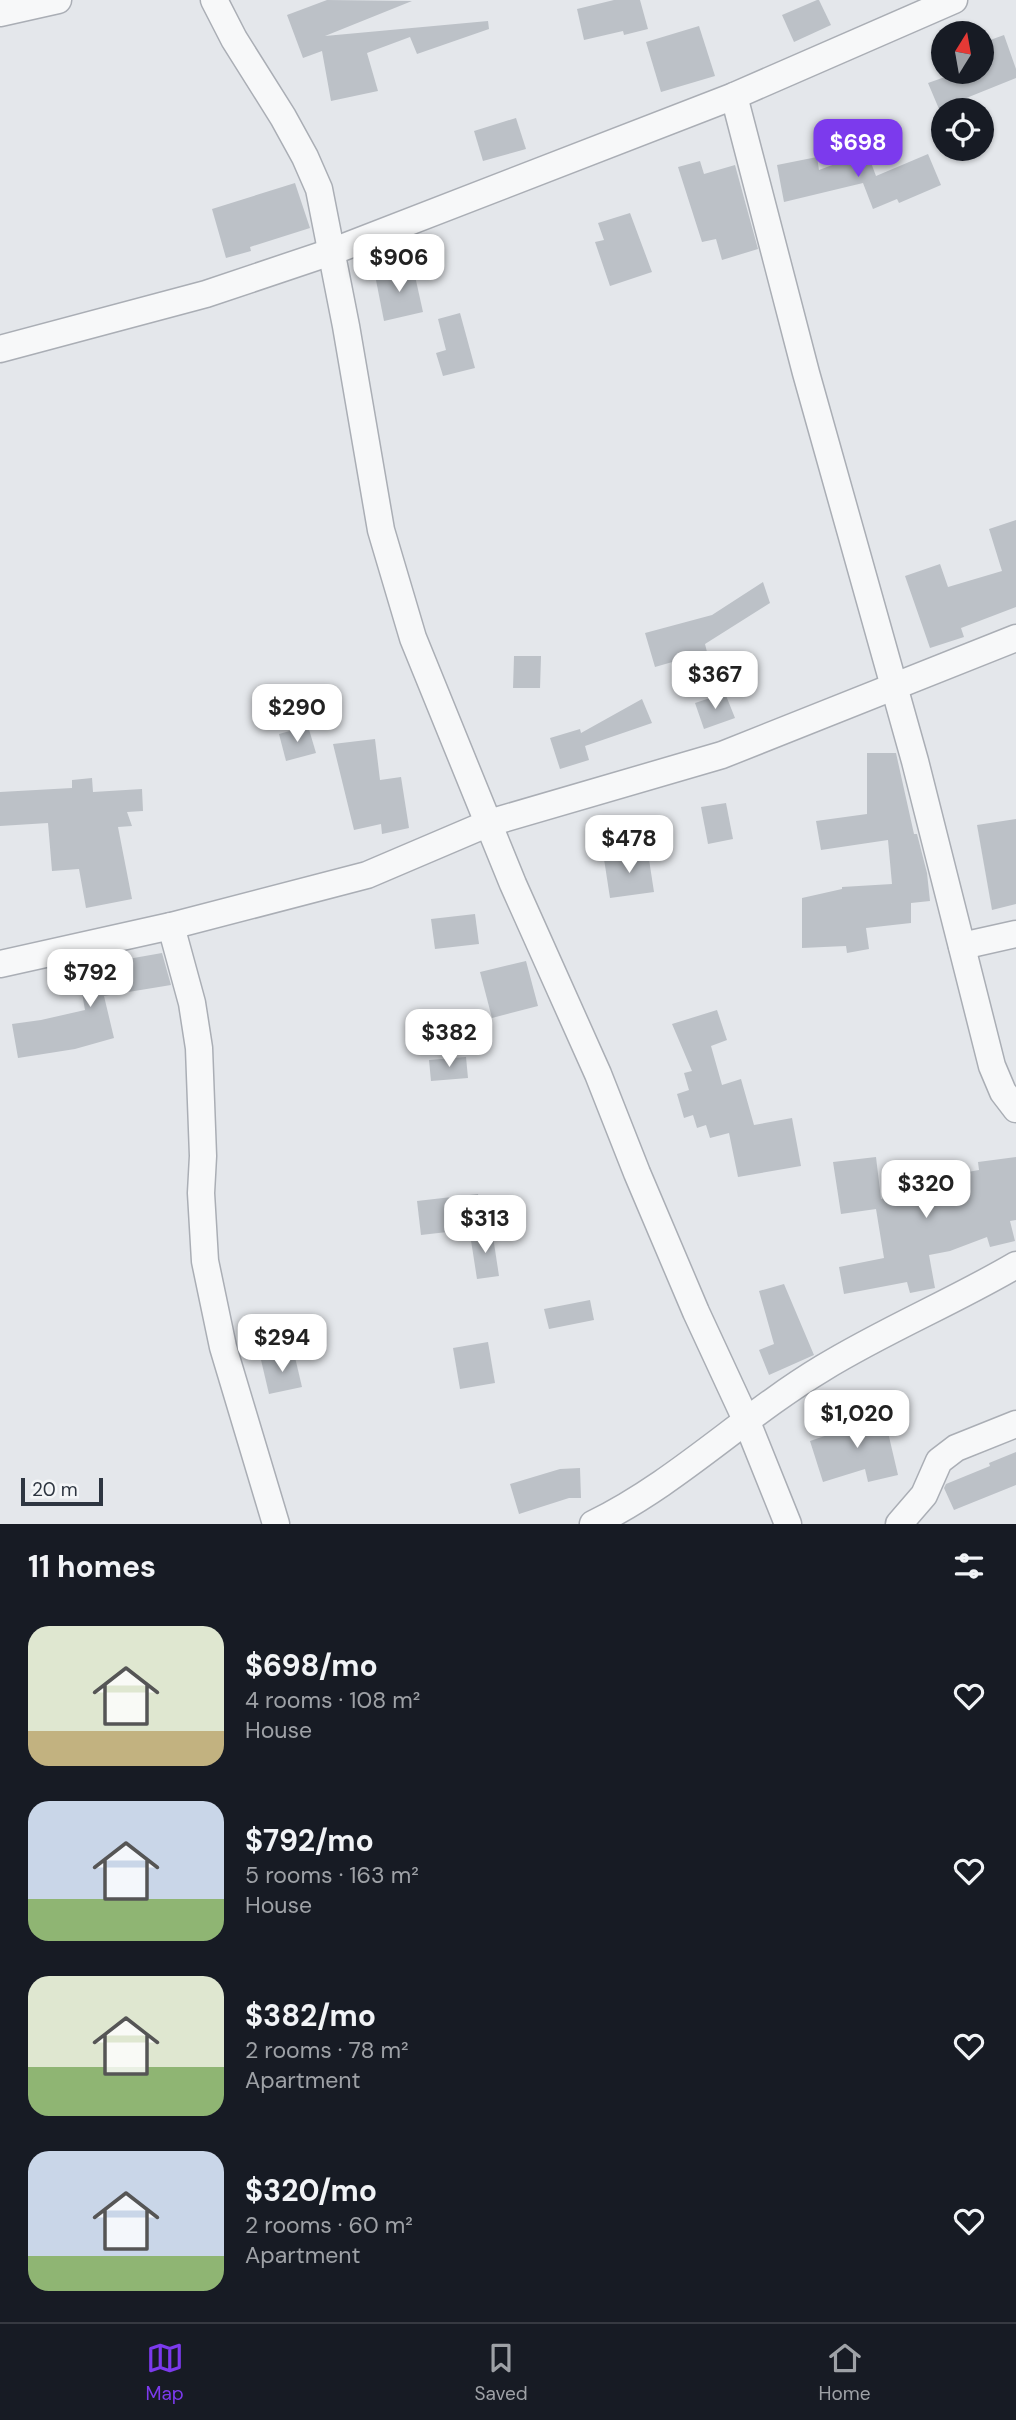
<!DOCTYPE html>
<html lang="en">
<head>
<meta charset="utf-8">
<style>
  body { margin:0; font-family:"DM Sans",sans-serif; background:#20242c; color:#f1f3f6; height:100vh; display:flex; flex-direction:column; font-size:26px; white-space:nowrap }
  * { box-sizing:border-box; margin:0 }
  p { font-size:23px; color:#9ea1a6 }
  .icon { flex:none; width:38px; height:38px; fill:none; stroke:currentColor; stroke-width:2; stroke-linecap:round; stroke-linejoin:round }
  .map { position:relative; height:1524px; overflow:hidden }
  .side { display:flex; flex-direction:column; background:#171b24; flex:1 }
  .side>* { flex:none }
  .needle { width:46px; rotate:11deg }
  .tools { position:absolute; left:931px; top:21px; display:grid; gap:14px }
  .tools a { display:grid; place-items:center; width:63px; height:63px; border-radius:50%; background:#171b24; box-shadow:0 2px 5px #0004; font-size:35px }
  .scale { position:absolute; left:21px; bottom:18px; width:82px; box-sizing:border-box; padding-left:7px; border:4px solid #2e3641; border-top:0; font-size:19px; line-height:24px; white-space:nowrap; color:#2e3641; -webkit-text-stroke:5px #f4f6f8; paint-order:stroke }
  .price { position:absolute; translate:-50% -60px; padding:0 16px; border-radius:14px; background:#fff; color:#222; font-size:23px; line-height:46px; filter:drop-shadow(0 2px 4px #0008) }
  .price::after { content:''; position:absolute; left:50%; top:42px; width:21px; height:16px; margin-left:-10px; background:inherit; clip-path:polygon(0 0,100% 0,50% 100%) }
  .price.selected { background:#7c3aed; color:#fff }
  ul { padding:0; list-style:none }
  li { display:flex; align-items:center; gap:21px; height:175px; padding:0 28px }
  li span { display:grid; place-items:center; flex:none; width:196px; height:140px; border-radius:21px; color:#555 }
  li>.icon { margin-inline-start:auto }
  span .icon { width:84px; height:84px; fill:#fffc; stroke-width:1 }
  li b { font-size:30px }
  h2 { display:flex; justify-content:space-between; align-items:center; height:84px; padding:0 28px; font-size:30px }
  .menu { display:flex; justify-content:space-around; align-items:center; height:98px; border-top:2px solid #363941; background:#171b24; font-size:19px; color:#9ea1a6 }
  .menu a { display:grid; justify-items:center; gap:4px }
  .menu .selected { color:#7c3aed }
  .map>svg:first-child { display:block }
  .building { fill:#bcc1c7 }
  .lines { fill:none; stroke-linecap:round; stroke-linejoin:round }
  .minor-casing { stroke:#aaaeb5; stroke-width:29 }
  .minor { stroke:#f7f8f9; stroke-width:26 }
</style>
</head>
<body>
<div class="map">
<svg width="1016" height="1524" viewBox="0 0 1016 1524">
  <rect width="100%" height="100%" fill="#e4e7eb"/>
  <g class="building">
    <polygon points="327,0 412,1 325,36 488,21 489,29 417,54 410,37 367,53 378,91 331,101 322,51 303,58 287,15"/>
    <polygon points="614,0 640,0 648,29 624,35 623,31 584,40 577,9"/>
    <polygon points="817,0 819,0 831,25 794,42 782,15"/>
    <polygon points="699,26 715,76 661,92 646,42"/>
    <polygon points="1004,35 1016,69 1016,78 939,109 928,83 959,72 982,72 982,43"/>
    <polygon points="516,118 526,149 483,161 474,131"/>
    <polygon points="867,152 876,176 928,154 941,185 899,203 897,199 873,209 863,183 784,202 777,165 817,157 819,170"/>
    <polygon points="700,161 704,174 735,165 758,249 722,260 716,239 702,242 678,167"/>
    <polygon points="295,183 310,228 250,247 251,251 226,258 212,209"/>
    <polygon points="630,213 652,272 610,286 595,242 604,240 598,223"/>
    <polygon points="413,267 423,312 384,321 375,275"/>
    <polygon points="460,313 475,368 443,376 436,353 446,350 438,319"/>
    <polygon points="1016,520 1016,607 961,628 964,637 930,648 905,576 940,564 948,587 1002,571 989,529"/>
    <polygon points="763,582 770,603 705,644 707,652 655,667 645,633 712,615"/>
    <polygon points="514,656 541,656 540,688 513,688"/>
    <polygon points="725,693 735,718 704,729 695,703"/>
    <polygon points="642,699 652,723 585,746 589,760 560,769 550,738 580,729 581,733"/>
    <polygon points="308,726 316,753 286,761 279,734"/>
    <polygon points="375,739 380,780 401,777 409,828 382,834 381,824 354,830 333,744"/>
    <polygon points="867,753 896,753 914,834 917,834 927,873 930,901 911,903 911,923 866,928 869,949 847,953 846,946 802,948 802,898 842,889 842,887 892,884 888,840 821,850 816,821 867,814"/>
    <polygon points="92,778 93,792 142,789 143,811 127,812 132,826 118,827 132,899 86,908 79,869 52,871 48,823 0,826 0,792 72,788 72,780"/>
    <polygon points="726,803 733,839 708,844 701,807"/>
    <polygon points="1016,819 1016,904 992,910 977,825"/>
    <polygon points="648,853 654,892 610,898 604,859"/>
    <polygon points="475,914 479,944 435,949 431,919"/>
    <polygon points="162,953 171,985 104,996 114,1038 75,1049 18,1058 12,1024 41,1020 85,1010 79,976 129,967 128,959"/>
    <polygon points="526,961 538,1006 492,1018 480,972"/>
    <polygon points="717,1010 727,1040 711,1046 722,1085 741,1079 754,1125 792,1118 801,1166 738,1177 729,1133 710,1138 706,1125 697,1128 693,1115 684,1118 677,1094 689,1090 684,1073 692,1071 672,1024"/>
    <polygon points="466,1057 468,1078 431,1081 429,1060"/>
    <polygon points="876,1157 881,1199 930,1190 928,1179 979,1170 978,1162 1016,1157 1016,1220 1010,1221 1015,1241 990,1247 987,1237 950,1251 929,1255 935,1288 910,1293 907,1282 844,1294 839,1267 884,1258 876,1209 841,1214 833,1162"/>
    <polygon points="478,1194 482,1228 421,1235 417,1201"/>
    <polygon points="492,1230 499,1276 477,1279 470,1234"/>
    <polygon points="784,1284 814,1355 769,1375 759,1350 774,1344 759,1291"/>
    <polygon points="590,1300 594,1320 549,1329 544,1309"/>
    <polygon points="488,1342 495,1383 460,1389 453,1348"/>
    <polygon points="294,1353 302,1387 269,1394 261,1360"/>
    <polygon points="883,1411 898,1475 868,1482 865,1469 823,1482 810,1441 854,1426 852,1419"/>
    <polygon points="1016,1452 1016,1485 954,1510 944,1488 946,1484 990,1466 989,1463"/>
    <polygon points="580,1468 581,1498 569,1498 519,1514 510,1484 560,1469"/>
  </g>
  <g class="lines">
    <defs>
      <g id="minor">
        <polyline points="214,0 234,39 283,117 305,157 319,189 346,326 381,530 413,638 513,884 598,1074 637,1173 696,1312 747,1422 788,1524"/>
        <polyline points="0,13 58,0"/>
        <polyline points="734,96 806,373 915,761 992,1066 1003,1092 1016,1109"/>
        <polyline points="0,349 206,294 331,252 734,96 954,0"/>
        <polyline points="171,926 192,1003 199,1048 203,1156 201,1193 205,1261 223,1347 276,1524"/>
        <polyline points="962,946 1016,934"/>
        <polyline points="0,964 171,926 367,875 489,823 722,755 1016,638"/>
        <path d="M 593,1524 C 677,1483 743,1416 823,1368 C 885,1330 953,1302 1016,1265"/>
        <polyline points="899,1524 924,1495 939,1461 956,1448 1016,1424"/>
      </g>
    </defs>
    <use href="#minor" class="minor-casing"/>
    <use href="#minor" class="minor"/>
  </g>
</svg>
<div class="tools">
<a><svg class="needle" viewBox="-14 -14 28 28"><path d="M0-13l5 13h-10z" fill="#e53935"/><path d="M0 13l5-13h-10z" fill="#9ea1a6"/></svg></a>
<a><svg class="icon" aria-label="locate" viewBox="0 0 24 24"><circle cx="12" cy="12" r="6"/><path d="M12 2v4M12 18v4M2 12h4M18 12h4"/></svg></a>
</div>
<div class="scale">20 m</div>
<b class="price selected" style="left:858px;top:179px">$698</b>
<b class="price" style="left:399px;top:294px">$906</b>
<b class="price" style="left:715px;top:711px">$367</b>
<b class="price" style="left:297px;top:744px">$290</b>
<b class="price" style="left:629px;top:875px">$478</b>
<b class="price" style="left:90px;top:1009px">$792</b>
<b class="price" style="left:449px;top:1069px">$382</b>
<b class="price" style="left:926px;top:1220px">$320</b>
<b class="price" style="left:485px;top:1255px">$313</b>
<b class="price" style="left:282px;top:1374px">$294</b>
<b class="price" style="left:857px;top:1450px">$1,020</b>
</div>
<section class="side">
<h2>11 homes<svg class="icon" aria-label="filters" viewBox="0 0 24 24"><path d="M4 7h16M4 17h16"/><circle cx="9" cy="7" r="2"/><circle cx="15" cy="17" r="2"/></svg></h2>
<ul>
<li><span style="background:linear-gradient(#dfe7d0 75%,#c2b280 0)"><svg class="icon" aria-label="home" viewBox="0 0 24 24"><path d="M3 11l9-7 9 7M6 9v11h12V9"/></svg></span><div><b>$698/mo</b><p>4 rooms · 108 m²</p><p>House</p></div><svg class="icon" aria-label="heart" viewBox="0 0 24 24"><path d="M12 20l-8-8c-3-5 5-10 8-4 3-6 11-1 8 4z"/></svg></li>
<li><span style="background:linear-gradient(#c9d6e8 70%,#8fb573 0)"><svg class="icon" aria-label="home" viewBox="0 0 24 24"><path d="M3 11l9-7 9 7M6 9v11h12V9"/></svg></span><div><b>$792/mo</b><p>5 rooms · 163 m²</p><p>House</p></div><svg class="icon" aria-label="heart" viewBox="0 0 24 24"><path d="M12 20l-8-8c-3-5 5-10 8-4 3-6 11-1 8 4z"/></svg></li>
<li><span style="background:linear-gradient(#dfe7d0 65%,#8fb573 0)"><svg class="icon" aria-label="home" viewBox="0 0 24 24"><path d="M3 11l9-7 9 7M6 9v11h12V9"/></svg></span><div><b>$382/mo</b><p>2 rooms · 78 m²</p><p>Apartment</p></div><svg class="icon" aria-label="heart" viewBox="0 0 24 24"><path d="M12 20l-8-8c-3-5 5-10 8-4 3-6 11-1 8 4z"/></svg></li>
<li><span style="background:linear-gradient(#c9d6e8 75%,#8fb573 0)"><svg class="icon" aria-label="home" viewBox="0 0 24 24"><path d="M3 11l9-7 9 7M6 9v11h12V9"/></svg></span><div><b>$320/mo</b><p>2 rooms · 60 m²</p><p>Apartment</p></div><svg class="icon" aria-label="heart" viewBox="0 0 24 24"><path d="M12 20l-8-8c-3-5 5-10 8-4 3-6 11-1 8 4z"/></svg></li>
</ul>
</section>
<nav class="menu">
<a class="selected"><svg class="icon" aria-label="map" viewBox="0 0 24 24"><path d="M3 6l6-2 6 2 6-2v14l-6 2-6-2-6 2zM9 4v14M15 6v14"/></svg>Map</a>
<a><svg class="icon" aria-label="saved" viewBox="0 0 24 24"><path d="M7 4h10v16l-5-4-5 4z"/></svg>Saved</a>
<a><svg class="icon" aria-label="home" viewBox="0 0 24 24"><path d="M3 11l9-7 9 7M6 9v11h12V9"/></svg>Home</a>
</nav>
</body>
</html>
